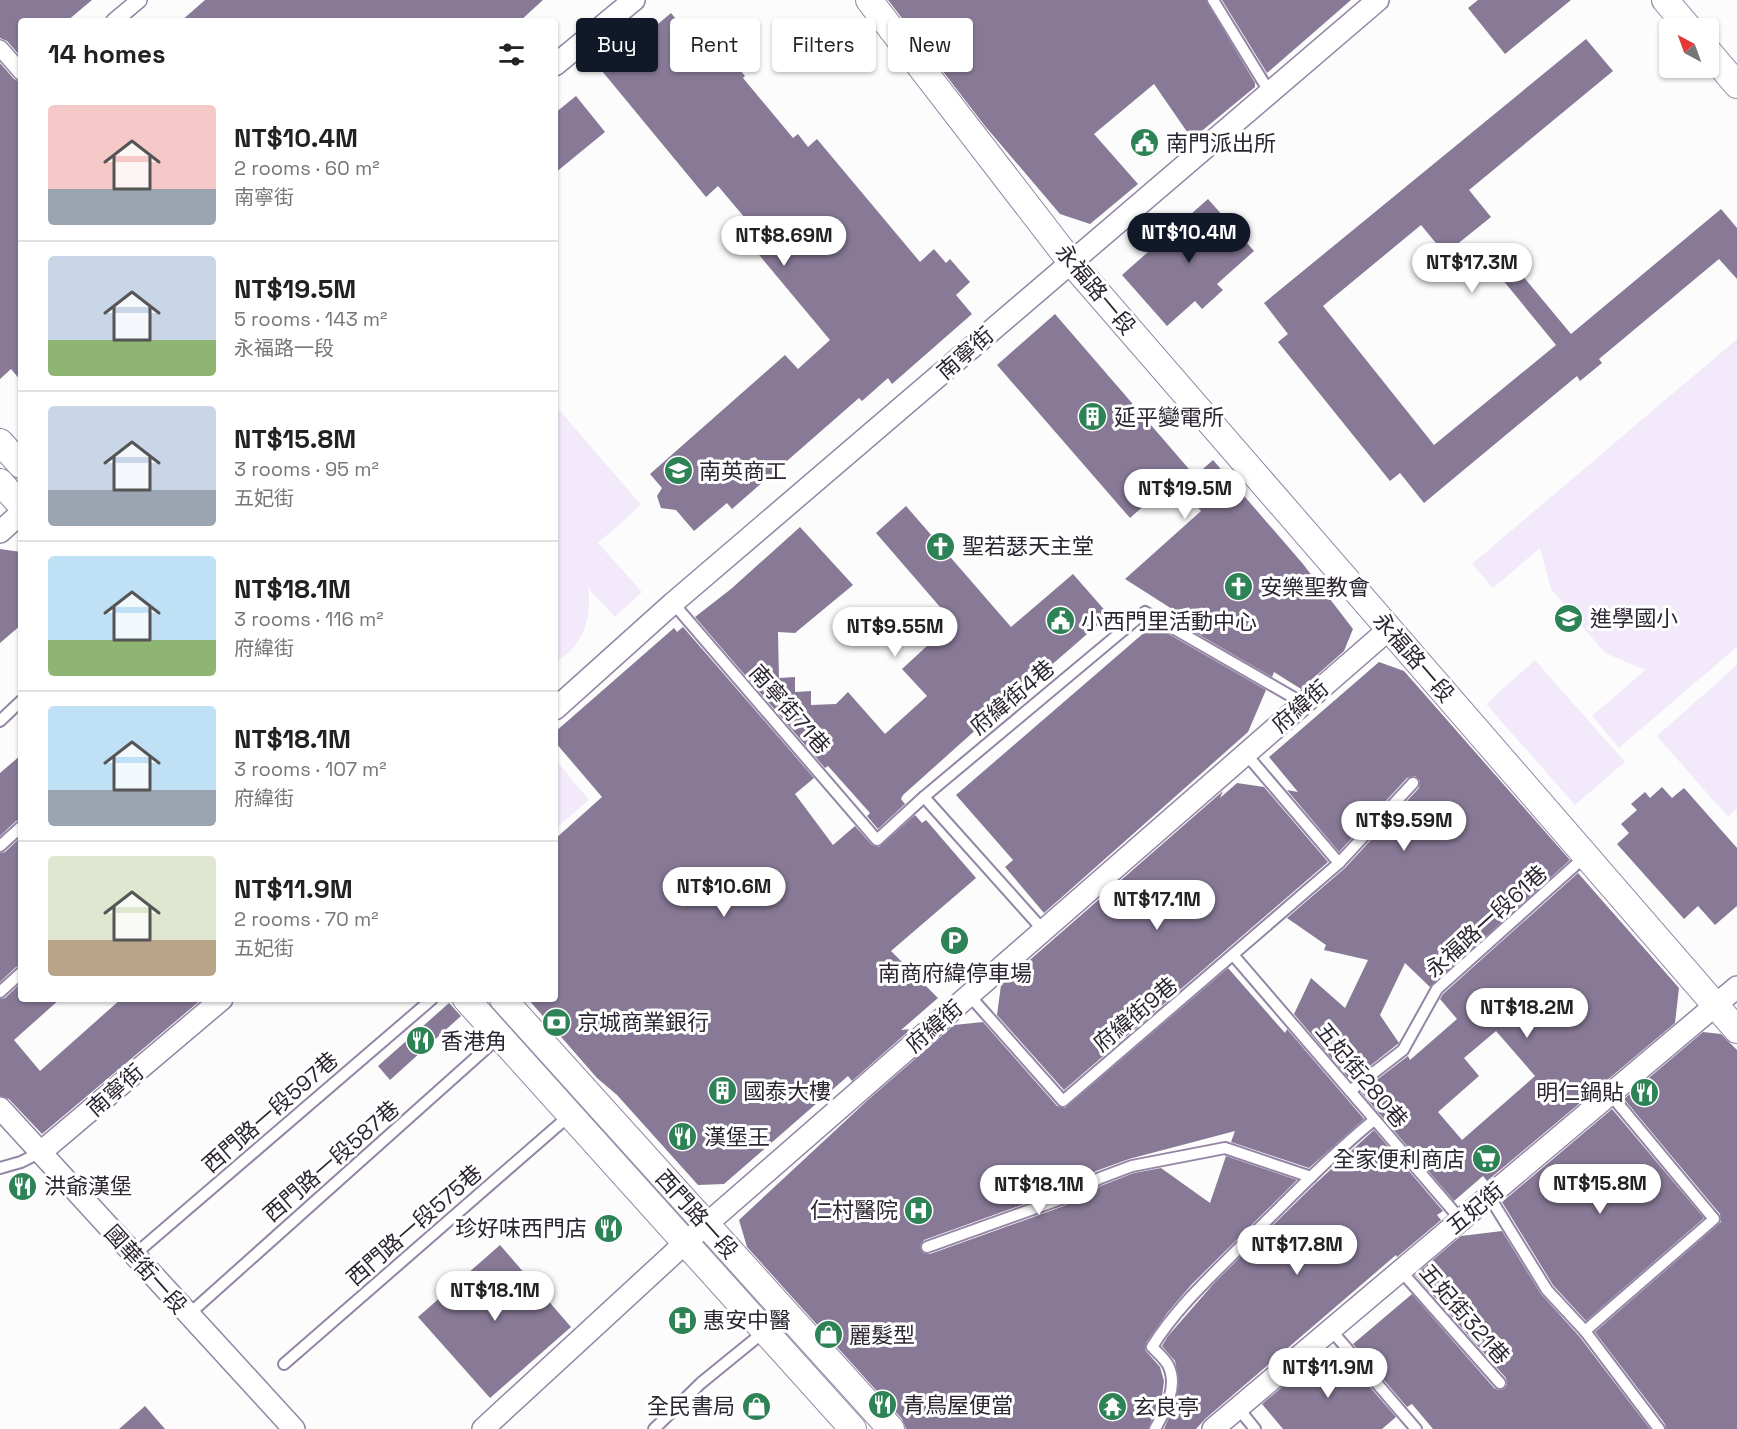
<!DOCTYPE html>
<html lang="en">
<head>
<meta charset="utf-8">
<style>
  body { margin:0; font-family:"Space Grotesk","Noto Sans TC",sans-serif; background:#f2f2f2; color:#222; height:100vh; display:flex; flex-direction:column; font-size:22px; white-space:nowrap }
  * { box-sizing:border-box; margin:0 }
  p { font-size:20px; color:#767676 }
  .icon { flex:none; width:33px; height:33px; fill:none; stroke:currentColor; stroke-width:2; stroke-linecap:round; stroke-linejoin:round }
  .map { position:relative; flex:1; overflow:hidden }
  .sheet { position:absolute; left:18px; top:18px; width:540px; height:984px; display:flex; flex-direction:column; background:#fff; border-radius:6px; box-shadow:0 2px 4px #0004 }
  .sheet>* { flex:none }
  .top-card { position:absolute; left:576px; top:18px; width:570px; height:54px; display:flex; gap:12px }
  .needle { width:39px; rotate:319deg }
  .buttons { position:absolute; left:1659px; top:18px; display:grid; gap:12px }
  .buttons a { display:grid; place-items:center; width:60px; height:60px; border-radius:6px; background:#fff; box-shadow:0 2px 4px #0004; font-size:30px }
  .price { position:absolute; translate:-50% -51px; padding:0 14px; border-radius:21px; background:#fff; color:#222; font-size:20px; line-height:39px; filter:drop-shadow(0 2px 3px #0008) }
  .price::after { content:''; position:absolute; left:50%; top:36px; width:18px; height:14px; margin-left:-9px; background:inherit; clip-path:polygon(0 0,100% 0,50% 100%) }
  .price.active { background:#111827; color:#fff }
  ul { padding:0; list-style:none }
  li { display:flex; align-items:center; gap:18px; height:150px; padding:0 30px }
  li+li { border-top:2px solid #e0e0e0 }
  li span { display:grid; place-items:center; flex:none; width:168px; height:120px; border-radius:6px; color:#555 }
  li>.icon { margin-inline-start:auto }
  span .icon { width:72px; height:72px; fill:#fffc; stroke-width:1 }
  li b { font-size:26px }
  h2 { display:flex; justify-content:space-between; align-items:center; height:72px; padding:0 30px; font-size:26px }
  .chip { padding:0 21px; border-radius:6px; background:#fff; box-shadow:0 2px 4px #0004; font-size:21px; line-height:54px }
  .chip.active { background:#111827; color:#fff }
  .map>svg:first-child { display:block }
  .green { fill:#f2eafb }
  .building { fill:#887a97; fill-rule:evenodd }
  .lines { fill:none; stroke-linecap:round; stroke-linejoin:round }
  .service-casing { stroke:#9485a5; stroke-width:14 }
  .pedestrian-casing { stroke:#9485a5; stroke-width:18 }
  .minor-casing { stroke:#9485a5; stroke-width:24 }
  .tertiary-casing { stroke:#9485a5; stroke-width:28 }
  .service { stroke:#fff; stroke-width:10 }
  .pedestrian { stroke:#fff; stroke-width:15 }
  .minor { stroke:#fff; stroke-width:21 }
  .tertiary { stroke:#fff; stroke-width:26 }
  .labels { text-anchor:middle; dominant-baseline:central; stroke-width:6; stroke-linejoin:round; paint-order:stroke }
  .poi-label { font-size:22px; fill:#2c2632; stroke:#fff; text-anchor:start }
  .street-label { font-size:22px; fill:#2c2632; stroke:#fff }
</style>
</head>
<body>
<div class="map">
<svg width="1737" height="1429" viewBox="0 0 1737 1429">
  <rect width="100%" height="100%" fill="#fcfcfc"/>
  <g class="green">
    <polygon points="1737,339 1737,647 1619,748 1592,716 1645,670 1605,653 1551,589 1540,548 1493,588 1472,564"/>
    <path d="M 555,405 L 641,505 L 598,543 L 642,592 L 615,617 L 588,588 C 593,617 582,648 555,662 Z"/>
    <polygon points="1535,660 1625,762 1575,805 1486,704"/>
    <polygon points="1737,665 1737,809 1728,817 1657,736"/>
    <polygon points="555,759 589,800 555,829"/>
  </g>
  <g class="building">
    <polygon points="0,0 92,0 67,21 21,21 21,57 7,41 0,38"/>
    <polygon points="205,0 543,0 520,21 181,21"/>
    <polygon points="888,0 1206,0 1255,83 1255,87 1192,139 1154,84 1094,134 1138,184 1090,224 1060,214 985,126"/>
    <polygon points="1222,0 1351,0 1267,73"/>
    <polygon points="1478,0 1571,0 1505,54 1468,8"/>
    <polygon points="671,13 708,58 721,47 745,76 743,78 793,138 798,134 808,147 817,139 920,262 934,249 946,263 950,259 970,282 956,295 972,314 892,384 888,378 862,401 859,398 732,509 727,503 694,531 676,510 661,508 657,496 662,488 650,474 785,355 798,369 830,340 735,226 745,218 718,186 706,197 602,71"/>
    <polygon points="1586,39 1613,71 1469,190 1491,217 1445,254 1421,225 1323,306 1434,445 1556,345 1502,279 1516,268 1571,334 1721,209 1737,228 1737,279 1719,259 1599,359 1602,363 1580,381 1577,376 1424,503 1400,473 1390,481 1278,342 1288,334 1264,303"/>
    <polygon points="0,63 14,79 21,82 21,381 11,369 0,379"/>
    <polygon points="576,96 605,132 555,173 555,113"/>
    <polygon points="1208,199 1254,251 1217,284 1223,290 1202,309 1195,301 1167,326 1122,275"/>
    <polygon points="1055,314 1195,476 1213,460 1303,564 1353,629 1344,651 1301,689 1274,672 1272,677 1165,615 1172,609 1125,579 1201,511 1173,480 1130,518 997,365"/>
    <polygon points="906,506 1011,627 1073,574 1109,615 1048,668 1046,667 903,795 901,799 905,804 878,829 867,816 870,813 828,766 825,768 695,617 731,589 800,527 853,585 795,633 778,632 779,678 795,677 795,692 811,691 811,705 836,704 848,692 885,734 927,696 902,669 953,622 876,533"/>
    <polygon points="0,549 21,552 21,625 0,643"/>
    <polygon points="1153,625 1266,690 1248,732 1044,913 1005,867 1013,860 956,795"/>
    <polygon points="683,627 814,778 795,794 833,845 855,826 872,845 879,847 915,815 922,823 926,820 976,878 891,951 938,998 901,1030 911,1029 852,1081 848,1076 724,1184 698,1185 617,1095 597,1078 528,999 555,999 555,839 602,797 555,742 555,732 674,628 677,632"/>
    <polygon points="1379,662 1404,671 1570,860 1430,987 1405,963 1380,1015 1399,1043 1351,1081 1294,1014 1311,978 1345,1008 1368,960 1324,950 1326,945 1287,918 1345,868 1419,788 1420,781 1415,776 1407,778 1339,852 1287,790 1298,792 1269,757"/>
    <polygon points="21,755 21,820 16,821 0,836 0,773"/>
    <polygon points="1237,783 1264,787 1328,862 1064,1090 997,1015 1001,985 1223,791 1220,798"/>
    <polygon points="1662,787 1672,798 1684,788 1737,848 1737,906 1715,925 1698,906 1684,919 1617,844 1629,833 1621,824 1637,810 1631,804 1645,792 1650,798"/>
    <polygon points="21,837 21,966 16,967 0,982 0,853 5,852"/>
    <path d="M 1578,873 L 1679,988 L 1675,1023 L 1487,1181 L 1483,1176 L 1454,1201 L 1361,1092 L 1408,1056 L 1410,1060 L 1457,1019 L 1440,999 L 1443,994 ZM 1496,1031 L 1535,1076 L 1462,1140 L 1438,1112 L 1479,1076 L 1464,1058 Z"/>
    <polygon points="1228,968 1285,1033 1287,1029 1364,1119 1309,1168 1231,1142 1235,1131 1129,1159 1096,1171 1058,1192 924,1240 920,1246 923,1253 930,1254 1064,1206 1103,1185 1134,1173 1161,1168 1210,1203 1226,1156 1297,1180 1192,1284 1168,1312 1146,1343 1145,1350 1160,1367 1164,1381 1162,1396 1148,1429 906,1429 902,1419 747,1247 739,1220 869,1099 954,1025 983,1022 1057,1106 1065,1108"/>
    <polygon points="21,983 21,999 60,999 14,1040 40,1071 121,999 202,999 42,1134 9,1099 0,1096 0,999 5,998"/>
    <polygon points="449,1003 461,1016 390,1080 378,1066"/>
    <polygon points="1703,1032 1721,1034 1737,1050 1737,1429 1666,1429 1665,1424 1595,1332 1721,1222 1720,1214 1624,1099"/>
    <polygon points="1612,1109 1704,1218 1586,1321 1553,1285 1502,1202"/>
    <polygon points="1374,1130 1443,1211 1437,1215 1441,1220 1397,1257 1396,1255 1205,1419 1196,1429 1164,1429 1176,1401 1179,1382 1175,1361 1162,1346 1168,1336 1216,1281 1316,1183"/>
    <polygon points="1502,1231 1541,1294 1579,1336 1650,1429 1433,1429 1412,1404 1407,1407 1353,1344 1412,1294 1494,1388 1498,1390 1504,1389 1507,1385 1506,1378 1415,1275 1461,1236"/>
    <polygon points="500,1245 571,1327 490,1398 418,1317"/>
    <polygon points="1326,1350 1334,1360 1341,1354 1396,1417 1382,1429 1283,1429 1262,1404"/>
    <polygon points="145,1406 165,1429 119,1429"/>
  </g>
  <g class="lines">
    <defs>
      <g id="service">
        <polyline points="1213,0 1270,93"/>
        <polyline points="673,603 877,840 925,796 1145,612 1303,703"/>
        <polyline points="0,721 21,701"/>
        <polyline points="1246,754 1339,863"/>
        <polyline points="924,797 1043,930"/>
        <polyline points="0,846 21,827"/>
        <polyline points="1234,956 1461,1220"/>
        <polyline points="0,992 21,973"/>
        <polyline points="969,995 1063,1101 1339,863 1413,783"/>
        <polyline points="1350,1091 1403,1050 1437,989 1580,861"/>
        <polyline points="0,1168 21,1162 41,1152"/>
        <polyline points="1489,1196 1547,1290 1585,1331 1659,1429"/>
        <polyline points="927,1247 1061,1199 1100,1178 1132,1166 1225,1148 1311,1177"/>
        <polyline points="134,1255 432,999"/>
        <polyline points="1401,1271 1500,1383"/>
        <polyline points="188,1315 499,1037"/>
        <polyline points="1331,1330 1416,1429"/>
        <polyline points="1585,1331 1714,1219 1610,1094"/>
        <polyline points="284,1364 570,1115"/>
        <polyline points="1238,1408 1255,1429"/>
        <polyline points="654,1429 701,1383 765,1331"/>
        <path d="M 1155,1429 C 1165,1411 1179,1386 1168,1365 C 1165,1359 1157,1352 1152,1347 C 1178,1305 1216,1272 1250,1237 C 1291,1197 1330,1156 1374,1120"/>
      </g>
      <g id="pedestrian">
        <polyline points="114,21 139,0"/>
        <polyline points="0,48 21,72"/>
      </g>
      <g id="minor">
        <polyline points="555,65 634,0"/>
        <polyline points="0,532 21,513"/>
        <polyline points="555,709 673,603 1378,0"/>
        <polyline points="0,1108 294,1429"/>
        <polyline points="41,1152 222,999"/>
        <polyline points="483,1429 685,1243 1389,629"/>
        <polyline points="1213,1429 1737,987"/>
      </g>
      <g id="tertiary">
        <polyline points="869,0 1071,262 1737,1030"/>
        <polyline points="1665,0 1689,28"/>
        <polyline points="1708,51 1737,85"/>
        <polyline points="0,442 21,465"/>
        <polyline points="0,482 21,505"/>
        <polyline points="466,999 853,1429"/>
        <polyline points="503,999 891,1429"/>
      </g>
    </defs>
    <use href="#service" class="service-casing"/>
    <use href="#pedestrian" class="pedestrian-casing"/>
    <use href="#minor" class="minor-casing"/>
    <use href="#tertiary" class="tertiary-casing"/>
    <use href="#service" class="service"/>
    <use href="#pedestrian" class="pedestrian"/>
    <use href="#minor" class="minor"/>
    <use href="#tertiary" class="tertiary"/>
  </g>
  <defs>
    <symbol id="civic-disc" viewBox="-11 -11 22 22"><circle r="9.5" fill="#2e8356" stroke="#fff"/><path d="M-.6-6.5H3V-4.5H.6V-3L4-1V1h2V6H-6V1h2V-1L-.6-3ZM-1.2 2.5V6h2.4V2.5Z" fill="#fff"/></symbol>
    <symbol id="building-disc" viewBox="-11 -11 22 22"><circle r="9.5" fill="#2e8356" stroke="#fff"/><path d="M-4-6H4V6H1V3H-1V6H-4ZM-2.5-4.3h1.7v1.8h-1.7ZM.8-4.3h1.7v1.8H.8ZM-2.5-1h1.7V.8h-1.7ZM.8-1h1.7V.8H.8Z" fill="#fff"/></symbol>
    <symbol id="university-disc" viewBox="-11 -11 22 22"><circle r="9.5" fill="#2e8356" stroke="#fff"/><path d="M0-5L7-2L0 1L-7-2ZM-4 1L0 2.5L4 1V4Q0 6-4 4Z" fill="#fff"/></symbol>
    <symbol id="church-disc" viewBox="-11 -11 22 22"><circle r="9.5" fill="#2e8356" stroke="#fff"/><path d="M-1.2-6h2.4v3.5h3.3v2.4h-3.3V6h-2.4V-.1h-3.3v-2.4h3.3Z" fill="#fff"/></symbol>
    <symbol id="school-disc" viewBox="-11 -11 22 22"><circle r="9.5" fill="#2e8356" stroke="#fff"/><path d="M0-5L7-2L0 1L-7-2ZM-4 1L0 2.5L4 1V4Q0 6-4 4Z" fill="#fff"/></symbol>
    <symbol id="parking-disc" viewBox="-11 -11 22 22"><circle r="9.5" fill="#2e8356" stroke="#fff"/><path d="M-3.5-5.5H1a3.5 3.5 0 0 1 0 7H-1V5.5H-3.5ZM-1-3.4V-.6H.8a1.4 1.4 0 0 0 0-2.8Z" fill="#fff"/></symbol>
    <symbol id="bank-disc" viewBox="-11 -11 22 22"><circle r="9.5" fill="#2e8356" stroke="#fff"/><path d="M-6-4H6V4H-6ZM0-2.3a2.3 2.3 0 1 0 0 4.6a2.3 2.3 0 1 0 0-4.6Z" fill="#fff"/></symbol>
    <symbol id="restaurant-disc" viewBox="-11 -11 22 22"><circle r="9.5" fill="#2e8356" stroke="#fff"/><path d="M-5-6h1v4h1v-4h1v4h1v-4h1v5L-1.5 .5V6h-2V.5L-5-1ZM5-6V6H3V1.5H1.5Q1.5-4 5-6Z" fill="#fff"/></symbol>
    <symbol id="supermarket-disc" viewBox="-11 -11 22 22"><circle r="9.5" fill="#2e8356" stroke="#fff"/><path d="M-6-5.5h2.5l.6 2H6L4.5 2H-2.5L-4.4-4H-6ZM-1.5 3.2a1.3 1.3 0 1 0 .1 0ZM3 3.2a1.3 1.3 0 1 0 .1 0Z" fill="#fff"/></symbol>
    <symbol id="hospital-disc" viewBox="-11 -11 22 22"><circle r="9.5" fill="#2e8356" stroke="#fff"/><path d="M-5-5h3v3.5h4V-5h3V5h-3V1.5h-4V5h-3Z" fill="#fff"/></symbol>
    <symbol id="shop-disc" viewBox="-11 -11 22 22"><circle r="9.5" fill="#2e8356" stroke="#fff"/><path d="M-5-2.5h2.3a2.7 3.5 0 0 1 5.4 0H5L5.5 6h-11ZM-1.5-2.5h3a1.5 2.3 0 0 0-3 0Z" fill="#fff"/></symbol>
    <symbol id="temple-disc" viewBox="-11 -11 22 22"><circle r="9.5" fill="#2e8356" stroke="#fff"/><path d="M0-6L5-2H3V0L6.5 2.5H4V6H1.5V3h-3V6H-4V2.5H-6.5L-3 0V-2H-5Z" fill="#fff"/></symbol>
  </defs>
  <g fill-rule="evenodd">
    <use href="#civic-disc" x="1128" y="126" width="33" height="33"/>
    <use href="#building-disc" x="1076" y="400" width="33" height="33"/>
    <use href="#university-disc" x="662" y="454" width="33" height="33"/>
    <use href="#church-disc" x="924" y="530" width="33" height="33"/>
    <use href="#church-disc" x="1222" y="570" width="33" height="33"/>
    <use href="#school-disc" x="1552" y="602" width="33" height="33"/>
    <use href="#civic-disc" x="1044" y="604" width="33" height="33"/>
    <use href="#parking-disc" x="938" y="924" width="33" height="33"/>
    <use href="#bank-disc" x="540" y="1006" width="33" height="33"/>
    <use href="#restaurant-disc" x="404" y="1024" width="33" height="33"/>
    <use href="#building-disc" x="706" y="1074" width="33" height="33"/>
    <use href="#restaurant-disc" x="1628" y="1076" width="33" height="33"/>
    <use href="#restaurant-disc" x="666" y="1120" width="33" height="33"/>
    <use href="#supermarket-disc" x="1470" y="1142" width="33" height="33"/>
    <use href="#restaurant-disc" x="6" y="1170" width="33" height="33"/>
    <use href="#hospital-disc" x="902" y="1194" width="33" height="33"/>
    <use href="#restaurant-disc" x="592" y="1212" width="33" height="33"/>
    <use href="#hospital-disc" x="666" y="1304" width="33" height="33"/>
    <use href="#shop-disc" x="812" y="1318" width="33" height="33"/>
    <use href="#restaurant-disc" x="866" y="1388" width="33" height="33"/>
    <use href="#shop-disc" x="740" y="1390" width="33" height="33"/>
    <use href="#temple-disc" x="1096" y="1390" width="33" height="33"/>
  </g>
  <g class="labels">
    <g class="poi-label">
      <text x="1166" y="143">南門派出所</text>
      <text x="1114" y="417">延平變電所</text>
      <text x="699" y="471">南英商工</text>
      <text x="962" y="546">聖若瑟天主堂</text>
      <text x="1260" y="587">安樂聖教會</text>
      <text x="1590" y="618">進學國小</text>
      <text x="1081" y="621">小西門里活動中心</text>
      <text x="955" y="973" text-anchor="middle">南商府緯停車場</text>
      <text x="577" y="1022">京城商業銀行</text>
      <text x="441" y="1041">香港角</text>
      <text x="743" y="1091">國泰大樓</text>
      <text x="1624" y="1092" text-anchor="end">明仁鍋貼</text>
      <text x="704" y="1137">漢堡王</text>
      <text x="1465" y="1159" text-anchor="end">全家便利商店</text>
      <text x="44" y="1186">洪爺漢堡</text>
      <text x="898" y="1210" text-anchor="end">仁村醫院</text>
      <text x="587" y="1228" text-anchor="end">珍好味西門店</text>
      <text x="703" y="1320">惠安中醫</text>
      <text x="849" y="1335">麗髮型</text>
      <text x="903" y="1405">青鳥屋便當</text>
      <text x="735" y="1406" text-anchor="end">全民書局</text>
      <text x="1133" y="1407">玄良亭</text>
    </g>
    <g class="street-label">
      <text transform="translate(1096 289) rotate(50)">永福路一段</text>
      <text transform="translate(965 353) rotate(-41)">南寧街</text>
      <text transform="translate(1414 657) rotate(49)">永福路一段</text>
      <text transform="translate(1012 697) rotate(-40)">府緯街4巷</text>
      <text transform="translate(1300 706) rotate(-41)">府緯街</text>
      <text transform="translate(790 709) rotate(49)">南寧街71巷</text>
      <text transform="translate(1486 921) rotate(-42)">永福路一段61巷</text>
      <text transform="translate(1135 1014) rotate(-40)">府緯街9巷</text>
      <text transform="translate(934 1026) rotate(-41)">府緯街</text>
      <text transform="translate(1362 1075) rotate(50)">五妃街280巷</text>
      <text transform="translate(115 1090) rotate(-41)">南寧街</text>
      <text transform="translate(270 1112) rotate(-41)">西門路一段597巷</text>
      <text transform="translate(331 1161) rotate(-41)">西門路一段587巷</text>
      <text transform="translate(1475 1208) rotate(-40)">五妃街</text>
      <text transform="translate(697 1214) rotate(48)">西門路一段</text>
      <text transform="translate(414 1225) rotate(-41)">西門路一段575巷</text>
      <text transform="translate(146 1269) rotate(48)">國華街一段</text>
      <text transform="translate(1465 1314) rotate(49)">五妃街321巷</text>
    </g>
  </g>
</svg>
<div class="buttons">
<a><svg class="needle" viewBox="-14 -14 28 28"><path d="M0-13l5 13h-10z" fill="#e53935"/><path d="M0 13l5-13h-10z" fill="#767676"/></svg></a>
</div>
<b class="price active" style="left:1189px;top:264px">NT$10.4M</b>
<b class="price" style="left:784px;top:267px">NT$8.69M</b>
<b class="price" style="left:1472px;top:294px">NT$17.3M</b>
<b class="price" style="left:1185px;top:520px">NT$19.5M</b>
<b class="price" style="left:895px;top:658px">NT$9.55M</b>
<b class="price" style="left:1404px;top:852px">NT$9.59M</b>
<b class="price" style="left:724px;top:918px">NT$10.6M</b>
<b class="price" style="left:1157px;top:931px">NT$17.1M</b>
<b class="price" style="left:1527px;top:1039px">NT$18.2M</b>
<b class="price" style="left:1600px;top:1215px">NT$15.8M</b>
<b class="price" style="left:1039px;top:1216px">NT$18.1M</b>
<b class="price" style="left:1297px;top:1276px">NT$17.8M</b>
<b class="price" style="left:495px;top:1322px">NT$18.1M</b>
<b class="price" style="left:1328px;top:1399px">NT$11.9M</b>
<div class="top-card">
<a class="chip active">Buy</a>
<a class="chip">Rent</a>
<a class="chip">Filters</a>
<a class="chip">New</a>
</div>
<section class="sheet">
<h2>14 homes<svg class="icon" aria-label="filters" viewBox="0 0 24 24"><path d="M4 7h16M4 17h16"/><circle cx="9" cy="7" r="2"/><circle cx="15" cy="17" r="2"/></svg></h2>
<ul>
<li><span style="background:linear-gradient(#f6c9c9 70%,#9aa5b1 0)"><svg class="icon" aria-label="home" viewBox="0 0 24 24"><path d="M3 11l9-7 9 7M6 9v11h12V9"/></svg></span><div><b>NT$10.4M</b><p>2 rooms · 60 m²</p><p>南寧街</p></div></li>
<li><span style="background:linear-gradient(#c9d6e8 70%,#8fb573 0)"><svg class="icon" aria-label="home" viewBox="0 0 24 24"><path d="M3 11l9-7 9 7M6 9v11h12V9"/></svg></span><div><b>NT$19.5M</b><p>5 rooms · 143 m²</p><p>永福路一段</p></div></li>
<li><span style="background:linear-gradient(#c9d6e8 70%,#9aa5b1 0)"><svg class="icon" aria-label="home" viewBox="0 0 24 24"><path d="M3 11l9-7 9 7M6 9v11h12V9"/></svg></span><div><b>NT$15.8M</b><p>3 rooms · 95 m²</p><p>五妃街</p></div></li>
<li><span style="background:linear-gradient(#bfe0f5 70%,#8fb573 0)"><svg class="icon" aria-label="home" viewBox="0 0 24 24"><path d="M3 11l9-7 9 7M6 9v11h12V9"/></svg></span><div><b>NT$18.1M</b><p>3 rooms · 116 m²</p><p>府緯街</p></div></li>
<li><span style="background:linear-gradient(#bfe0f5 70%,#9aa5b1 0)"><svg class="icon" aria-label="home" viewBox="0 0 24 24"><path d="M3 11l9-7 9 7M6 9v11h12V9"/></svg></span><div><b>NT$18.1M</b><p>3 rooms · 107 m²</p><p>府緯街</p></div></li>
<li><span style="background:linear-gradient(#dfe7d0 70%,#b9a48a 0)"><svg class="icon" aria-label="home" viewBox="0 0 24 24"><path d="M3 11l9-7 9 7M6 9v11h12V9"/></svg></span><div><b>NT$11.9M</b><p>2 rooms · 70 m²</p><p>五妃街</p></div></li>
</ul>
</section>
</div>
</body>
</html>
